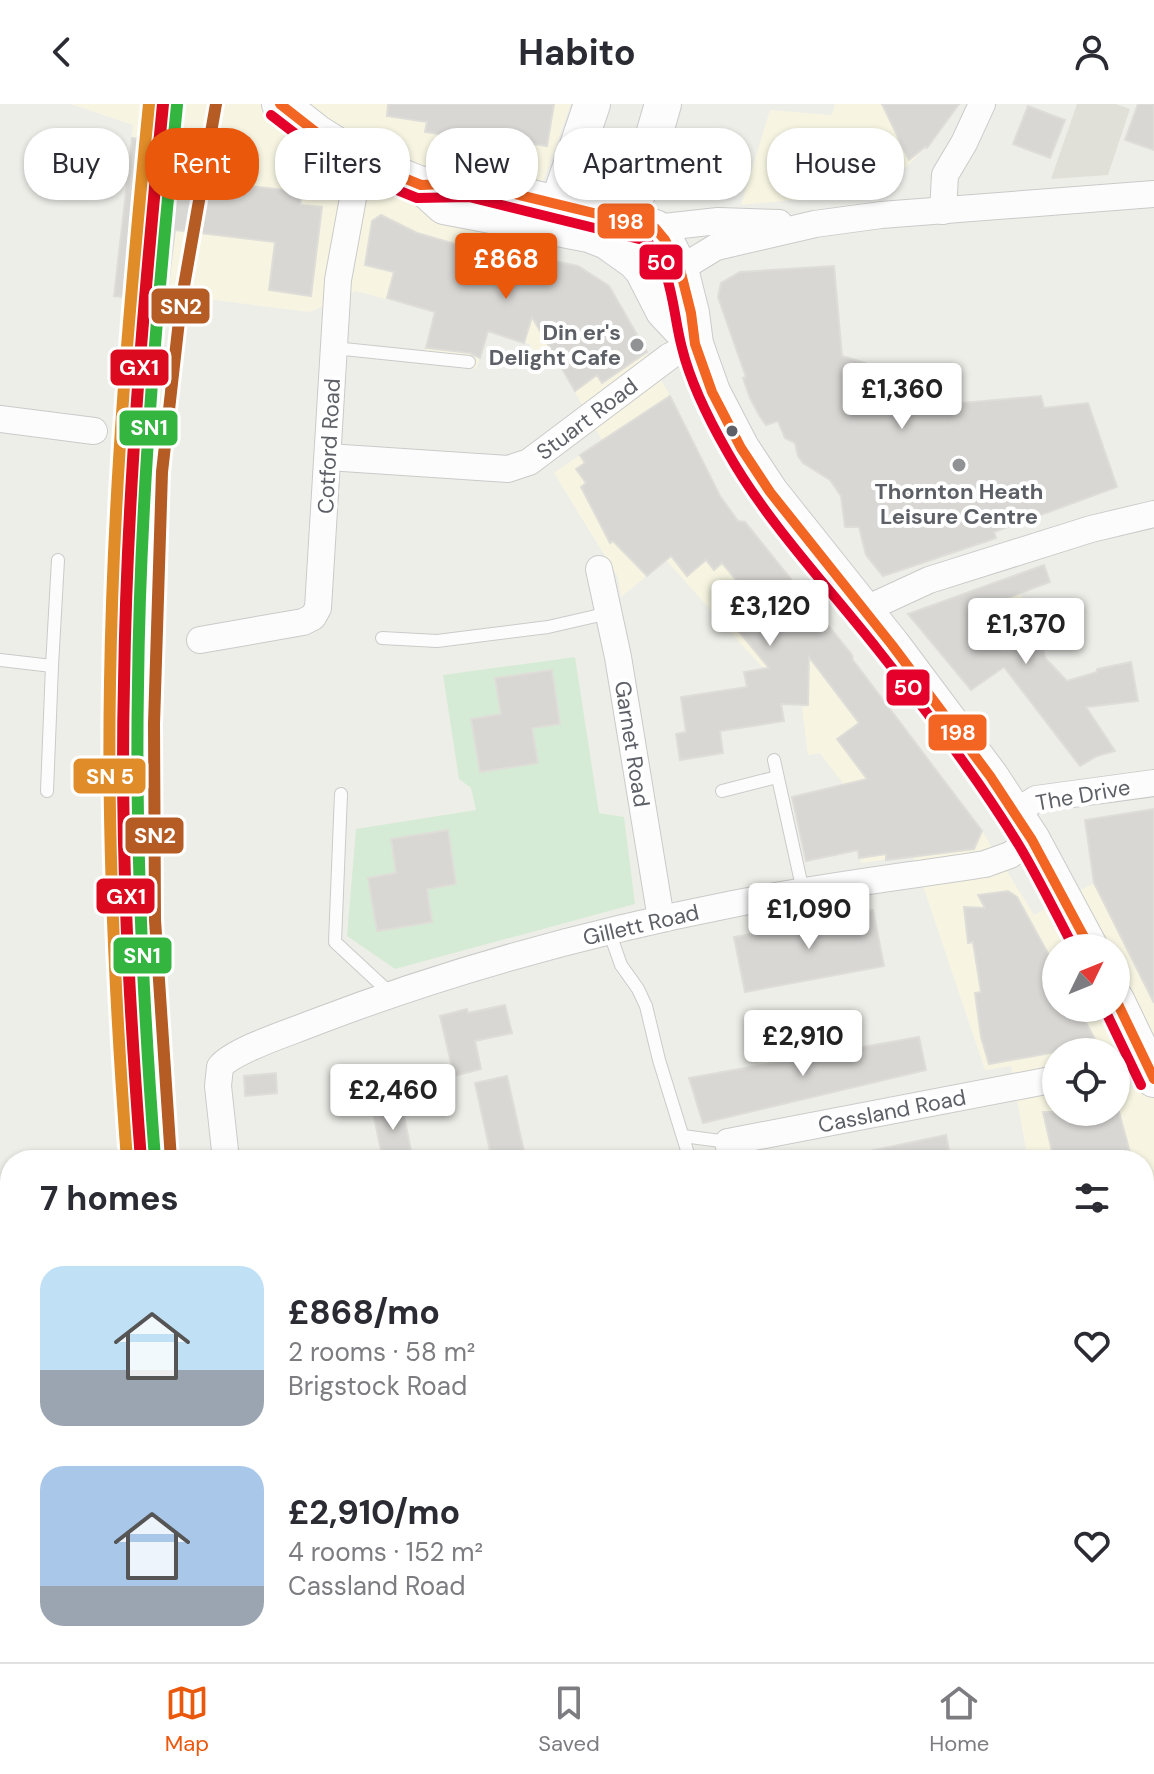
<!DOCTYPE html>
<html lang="en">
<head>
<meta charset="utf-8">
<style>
  body { margin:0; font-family:"DM Sans",sans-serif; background:#f7f7f7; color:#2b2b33; height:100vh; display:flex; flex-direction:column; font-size:30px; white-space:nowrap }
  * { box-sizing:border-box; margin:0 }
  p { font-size:26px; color:#7c7c81 }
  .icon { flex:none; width:44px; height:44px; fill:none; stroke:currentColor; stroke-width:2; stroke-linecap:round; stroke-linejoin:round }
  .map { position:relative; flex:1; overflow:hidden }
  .drawer { position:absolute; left:0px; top:1046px; width:1154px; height:512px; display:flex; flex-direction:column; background:#fff; border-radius:32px 32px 0 0; box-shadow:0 2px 6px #0004 }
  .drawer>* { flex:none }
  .top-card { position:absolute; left:24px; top:24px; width:1106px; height:72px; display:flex; gap:16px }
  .needle { width:52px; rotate:47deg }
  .tools { position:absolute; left:1042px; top:830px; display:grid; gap:16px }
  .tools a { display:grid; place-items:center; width:88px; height:88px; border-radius:50%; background:#fff; box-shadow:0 2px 6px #0004; font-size:40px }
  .price { position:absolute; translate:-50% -68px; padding:0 18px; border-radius:8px; background:#fff; color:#222; font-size:26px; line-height:52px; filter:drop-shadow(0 2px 4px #0008) }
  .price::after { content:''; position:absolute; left:50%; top:48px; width:24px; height:18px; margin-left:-12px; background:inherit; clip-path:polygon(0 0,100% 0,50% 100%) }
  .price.active { background:#ea580c; color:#fff }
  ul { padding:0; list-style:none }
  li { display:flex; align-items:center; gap:24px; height:200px; padding:0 40px }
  li span { display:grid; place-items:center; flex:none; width:224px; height:160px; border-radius:24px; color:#555 }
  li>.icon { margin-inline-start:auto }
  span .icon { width:96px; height:96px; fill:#fffc; stroke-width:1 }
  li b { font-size:34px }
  h2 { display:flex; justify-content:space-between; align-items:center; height:96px; padding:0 40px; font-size:34px }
  .chip { padding:0 28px; border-radius:32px; background:#fff; box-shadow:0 2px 6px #0004; font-size:28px; line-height:72px }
  .chip.active { background:#ea580c; color:#fff }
  header { display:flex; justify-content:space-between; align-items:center; height:104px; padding:0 40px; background:#fff; font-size:36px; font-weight:700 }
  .tab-bar { display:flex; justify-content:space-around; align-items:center; height:112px; border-top:2px solid #e1e1e2; background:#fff; font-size:22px; color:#7c7c81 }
  .tab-bar a { display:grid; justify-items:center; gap:4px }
  .tab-bar .active { color:#ea580c }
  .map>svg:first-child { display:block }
  .commercial { fill:#f7f5e2; fill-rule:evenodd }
  .education { fill:#e1e0d8 }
  .green { fill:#d6ebd5; fill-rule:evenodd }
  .building { fill:#d8d7d4; stroke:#deddd8; stroke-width:2 }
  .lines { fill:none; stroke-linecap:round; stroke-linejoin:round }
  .service-casing { stroke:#cacbc9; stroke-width:14 }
  .minor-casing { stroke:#cacbc9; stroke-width:28 }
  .secondary-casing { stroke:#cacbca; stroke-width:38 }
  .service { stroke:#fcfcfc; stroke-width:12 }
  .minor { stroke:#fcfcfc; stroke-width:26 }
  .secondary { stroke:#fcfcfc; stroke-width:36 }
  .bus-1-casing { stroke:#fff; stroke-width:16 }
  .bus-2-casing { stroke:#fff; stroke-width:16 }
  .bus-1 { stroke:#f26522; stroke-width:10 }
  .bus-2 { stroke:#e4002b; stroke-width:10 }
  .rail-1-casing { stroke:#fff; stroke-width:18 }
  .rail-2-casing { stroke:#fff; stroke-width:18 }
  .rail-3-casing { stroke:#fff; stroke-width:18 }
  .rail-4-casing { stroke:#fff; stroke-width:18 }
  .rail-1 { stroke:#dc0a1e; stroke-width:12 }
  .rail-2 { stroke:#b55b24; stroke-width:12 }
  .rail-3 { stroke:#33b540; stroke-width:12 }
  .rail-4 { stroke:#e08c28; stroke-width:12 }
  .poi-dot { fill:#909294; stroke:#fff; stroke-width:3 }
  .bus-dot { fill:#5d6167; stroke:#fff; stroke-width:3 }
  .labels { text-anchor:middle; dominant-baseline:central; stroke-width:8; stroke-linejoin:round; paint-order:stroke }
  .poi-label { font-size:22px; font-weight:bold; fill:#5d6167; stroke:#fff; text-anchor:end }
  .street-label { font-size:22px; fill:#5d6167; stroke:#fff }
  .line-badge { stroke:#fff; stroke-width:3 }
  .badge-label { font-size:22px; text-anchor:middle; font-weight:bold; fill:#fff }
</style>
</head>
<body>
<header><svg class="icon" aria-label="back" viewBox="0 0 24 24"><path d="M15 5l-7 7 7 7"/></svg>Habito<svg class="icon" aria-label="person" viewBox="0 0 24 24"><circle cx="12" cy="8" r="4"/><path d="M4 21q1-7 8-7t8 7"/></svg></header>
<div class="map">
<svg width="1154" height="1558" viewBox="0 0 1154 1558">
  <rect width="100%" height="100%" fill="#eeeee9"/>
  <g class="commercial">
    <path d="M 71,0 L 571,0 L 517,149 L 578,162 L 609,182 L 670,292 L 710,374 L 736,416 L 745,418 L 852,551 L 865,573 L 982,727 L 1034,811 L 1094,779 L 1154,770 L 1154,1429 L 1144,1429 L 1144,1056 L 1028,1056 L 1011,962 L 985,966 L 913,752 L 861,759 L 842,678 L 820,649 L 808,651 L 802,603 L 809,602 L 809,585 L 780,582 L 767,564 L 761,562 L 666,456 L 621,493 L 618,473 L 554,369 L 602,336 L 552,247 L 535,255 L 530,240 L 489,227 L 476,265 L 422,259 L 435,208 L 356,187 L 310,208 L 215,196 L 166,198 L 113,191 L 133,21 ZM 1056,844 L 1116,844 L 1116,904 L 1056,904 ZM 1056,948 L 1116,948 L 1116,1008 L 1056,1008 Z"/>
    <polygon points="835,0 959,0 937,32 906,63 873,81 833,92 741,101 770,6 832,11"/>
    <polygon points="1013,472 1042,538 1044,550 1012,557 971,586 912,515 914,507"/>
    <polygon points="1026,1548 1119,1548 1119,1558 1040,1558"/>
  </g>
  <polygon class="education" points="1077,0 1116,0 1130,5 1108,71 1051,75"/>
  <path class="green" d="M 575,553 L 599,709 L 624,713 L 635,800 L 395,865 L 347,832 L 356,725 L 476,706 L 471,684 L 459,675 L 443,571 ZM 551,566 L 560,619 L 532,624 L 537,659 L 480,668 L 471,615 L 501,610 L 495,575 ZM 448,727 L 456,780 L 427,785 L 432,818 L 377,826 L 368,774 L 396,769 L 391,735 Z"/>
  <g class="building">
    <polygon points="388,0 554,0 547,42 527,39 526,55 473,47 474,35 425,28 427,18 387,12"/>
    <polygon points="882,0 959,0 927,44 925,43 909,56"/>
    <polygon points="1138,0 1154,0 1154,46 1125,36"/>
    <polygon points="1028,2 1065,16 1050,54 1013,40"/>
    <polygon points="132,34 185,40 181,74 302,88 300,101 322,103 311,192 269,186 275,138 175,126 166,198 114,192"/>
    <polygon points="381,111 417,129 462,142 519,150 578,162 609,182 647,248 602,279 597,271 575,287 532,213 524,239 488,227 480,254 470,249 426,244 435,208 387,194 394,168 365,161 372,117"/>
    <polygon points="834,162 842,252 866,259 873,271 883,306 1041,292 1044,304 1088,299 1117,383 994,428 996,434 883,472 866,451 859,423 845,423 841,392 830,376 803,359 798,352 795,339 785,334 778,317 766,321 759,311 750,294 743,274 746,273 718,193 721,179 740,168"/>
    <polygon points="670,292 720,392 738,417 745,418 852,551 853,556 982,727 974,745 886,756 886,750 859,754 858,746 806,757 792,693 867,675 837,635 859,619 809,553 808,601 781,600 784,617 720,627 723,649 680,656 676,630 686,628 681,593 747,583 744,568 769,564 731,518 755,498 722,459 714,466 706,456 687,472 671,452 647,472 613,437 610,439 581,383 586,379 576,365 585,359 580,351"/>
    <polygon points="1044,461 1050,478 973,507 1003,547 1042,538 1045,554 1067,577 1097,568 1097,565 1131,558 1138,597 1086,603 1115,647 1097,652 1080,662 1004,563 971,586 908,510"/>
    <polygon points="552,566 560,620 532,624 538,659 480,668 471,615 501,610 495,574"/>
    <polygon points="1154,705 1154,899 1094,779 1085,716"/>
    <polygon points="448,726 456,780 427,785 432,818 377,827 368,774 396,769 391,735"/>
    <polygon points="1008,787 1017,793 1056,864 1056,904 1078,904 1096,937 1073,948 1056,948 989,960 981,933 975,889 981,888 973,838 968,839 964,803 985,804 978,791"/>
    <polygon points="873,806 884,862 745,888 734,833"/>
    <polygon points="505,901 512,929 475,937 481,965 454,972 440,912 467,905 468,909"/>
    <polygon points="919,933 926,966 703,1019 689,974"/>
    <polygon points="276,969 277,989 245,992 244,972"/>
    <polygon points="507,972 526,1056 492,1056 475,979"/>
    <polygon points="401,998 413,1056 383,1056 372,1004"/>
    <polygon points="1043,1008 1119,1008 1132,1056 1054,1056"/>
    <polygon points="946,1031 951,1056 870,1056 870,1047"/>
  </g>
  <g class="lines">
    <defs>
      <g id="service">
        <polyline points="334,244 469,258"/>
        <polyline points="382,534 437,537 548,523 609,509"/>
        <polyline points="0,556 52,562 58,456"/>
        <polyline points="774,656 803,787"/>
        <polyline points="47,687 52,562"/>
        <polyline points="722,687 777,673"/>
        <polyline points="341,690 335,838 390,889"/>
        <polyline points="609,827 621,861 638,885 646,902 659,956 690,1056"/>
        <polyline points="683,1032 728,1038"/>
      </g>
      <g id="minor">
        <polyline points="943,107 945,71 964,39 982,0"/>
        <polyline points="655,124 718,117 779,119"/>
        <polyline points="680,165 716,143 815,120 881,111 1154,90"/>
        <polyline points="0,315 94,327"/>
        <polyline points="328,353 508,365 529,358 670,252 695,240"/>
        <polyline points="599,465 618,553 661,815"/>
        <polyline points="864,506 929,476 1091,425 1154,410"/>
        <polyline points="200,536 303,518 313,513 318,504 338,176 360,56"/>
        <polyline points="1014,709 1036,695 1154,679"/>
        <path d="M 226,1056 L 218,982 L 220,963 C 233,946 291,928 313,919 C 448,867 591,828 733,800 C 817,783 901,773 985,760 L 1010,751 L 1032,736"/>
        <polyline points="732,1056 728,1038 1056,975"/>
        <polyline points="1144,1233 1154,1232"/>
        <polyline points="1144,1470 1154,1470"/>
        <polyline points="292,1548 294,1558"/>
        <polyline points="445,1558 494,1548"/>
        <polyline points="850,1558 862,1548"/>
      </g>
      <g id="secondary">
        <polyline points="280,0 317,29 360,56 421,81 444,102 589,130 607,137 635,157 643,166 664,207 695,240"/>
        <polyline points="421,81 470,79 655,124 665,136 680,165 691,209 695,240 712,288 741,344 770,388 892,541 990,672 1032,736 1090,844"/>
        <polyline points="551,122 592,0"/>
        <polyline points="611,133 629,117 663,0"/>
        <polyline points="1116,896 1154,975"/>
      </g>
    </defs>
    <use href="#service" class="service-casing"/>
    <use href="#minor" class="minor-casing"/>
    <use href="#secondary" class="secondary-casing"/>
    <use href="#service" class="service"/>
    <use href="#minor" class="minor"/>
    <use href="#secondary" class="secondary"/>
    <defs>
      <g id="bus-1">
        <polyline points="280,0 317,29 360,56 421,81 470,79 655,124 665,136 680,165 691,209 695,240 712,288 741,344 770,388 892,541 990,672 1032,736 1090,844"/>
        <polyline points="1116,896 1154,975"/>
      </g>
      <g id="bus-2">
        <path d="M 271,11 L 310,41 L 353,68 L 417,94 L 469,93 L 647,137 C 674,168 672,207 682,244 C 691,281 709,316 728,349 C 766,417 830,485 878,546 C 928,609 978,674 1020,743 C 1039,775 1056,810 1074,844"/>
        <polyline points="1104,904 1141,981"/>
      </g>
    </defs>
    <use href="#bus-1" class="bus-1-casing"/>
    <use href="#bus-2" class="bus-2-casing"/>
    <use href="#bus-1" class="bus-1"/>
    <use href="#bus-2" class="bus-2"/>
    <defs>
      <path id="rail-1" d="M 141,1056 C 129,897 120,738 124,579 C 127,385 144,193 163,0"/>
      <polyline id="rail-2" points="171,1056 155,816 154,620 162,368 181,199 216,0"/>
      <path id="rail-3" d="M 155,1055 C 143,898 135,740 138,582 C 140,388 158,194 177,1"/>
      <path id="rail-4" d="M 127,1056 C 115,897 107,738 110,579 C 113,385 130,193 149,0"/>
    </defs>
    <use href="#rail-1" class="rail-1-casing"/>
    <use href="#rail-2" class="rail-2-casing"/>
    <use href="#rail-3" class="rail-3-casing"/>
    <use href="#rail-4" class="rail-4-casing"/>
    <use href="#rail-1" class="rail-1"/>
    <use href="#rail-2" class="rail-2"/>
    <use href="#rail-3" class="rail-3"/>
    <use href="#rail-4" class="rail-4"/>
  </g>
  <g class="poi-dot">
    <circle cx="637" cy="241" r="8"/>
    <circle cx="959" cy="361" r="8"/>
  </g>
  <circle class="bus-dot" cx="732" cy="327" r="7"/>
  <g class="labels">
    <g class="poi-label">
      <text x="621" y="228">Din er's<tspan x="621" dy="25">Delight Cafe</tspan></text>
      <text x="959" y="387" text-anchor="middle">Thornton Heath<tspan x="959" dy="25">Leisure Centre</tspan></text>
    </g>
    <g class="street-label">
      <text transform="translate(587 315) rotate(-37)">Stuart Road</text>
      <text transform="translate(329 342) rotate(-87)">Cotford Road</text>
      <text transform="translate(632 640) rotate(81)">Garnet Road</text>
      <text transform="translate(1083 691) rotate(-10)">The Drive</text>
      <text transform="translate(641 821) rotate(-13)">Gillett Road</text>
      <text transform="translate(892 1007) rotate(-11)">Cassland Road</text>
    </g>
  </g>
  <g class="line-badge">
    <rect x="596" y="98" width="60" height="38" rx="8" fill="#f26522"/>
    <rect x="638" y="139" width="46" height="38" rx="8" fill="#e4002b"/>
    <rect x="150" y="183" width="61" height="38" rx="8" fill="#b55b24"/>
    <rect x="109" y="244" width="61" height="39" rx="8" fill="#dc0a1e"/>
    <rect x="118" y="305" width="61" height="38" rx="8" fill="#33b540"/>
    <rect x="885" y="564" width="46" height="39" rx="8" fill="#e4002b"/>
    <rect x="927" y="609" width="61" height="39" rx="8" fill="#f26522"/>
    <rect x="72" y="653" width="75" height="38" rx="8" fill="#e08c28"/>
    <rect x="124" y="712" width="61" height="39" rx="8" fill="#b55b24"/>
    <rect x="95" y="773" width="61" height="38" rx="8" fill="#dc0a1e"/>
    <rect x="112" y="832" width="61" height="39" rx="8" fill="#33b540"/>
  </g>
  <g class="badge-label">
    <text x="626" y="125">198</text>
    <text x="661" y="166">50</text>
    <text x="181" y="210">SN2</text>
    <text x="139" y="271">GX1</text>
    <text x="149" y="331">SN1</text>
    <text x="908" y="591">50</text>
    <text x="958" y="636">198</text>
    <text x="110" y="680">SN 5</text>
    <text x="155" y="739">SN2</text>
    <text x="126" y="800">GX1</text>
    <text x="142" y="859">SN1</text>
  </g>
</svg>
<div class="tools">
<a><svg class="needle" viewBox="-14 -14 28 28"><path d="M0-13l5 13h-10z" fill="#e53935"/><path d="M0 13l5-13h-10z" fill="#7c7c81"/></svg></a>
<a><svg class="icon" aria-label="locate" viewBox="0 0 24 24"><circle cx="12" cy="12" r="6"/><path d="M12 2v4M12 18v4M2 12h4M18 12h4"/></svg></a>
</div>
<b class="price active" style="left:506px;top:197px">£868</b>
<b class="price" style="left:902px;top:327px">£1,360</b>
<b class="price" style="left:770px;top:544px">£3,120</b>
<b class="price" style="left:1026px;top:562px">£1,370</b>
<b class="price" style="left:809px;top:847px">£1,090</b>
<b class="price" style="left:803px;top:974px">£2,910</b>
<b class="price" style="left:393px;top:1028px">£2,460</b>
<div class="top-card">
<a class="chip">Buy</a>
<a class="chip active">Rent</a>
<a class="chip">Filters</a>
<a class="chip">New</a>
<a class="chip">Apartment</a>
<a class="chip">House</a>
</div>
<section class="drawer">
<h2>7 homes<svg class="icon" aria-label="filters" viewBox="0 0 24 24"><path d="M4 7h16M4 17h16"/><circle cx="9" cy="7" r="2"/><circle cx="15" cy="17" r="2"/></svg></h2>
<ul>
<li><span style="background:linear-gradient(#bfe0f5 65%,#9aa5b1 0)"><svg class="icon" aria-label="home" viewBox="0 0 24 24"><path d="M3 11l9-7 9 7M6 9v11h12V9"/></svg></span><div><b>£868/mo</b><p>2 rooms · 58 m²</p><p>Brigstock Road</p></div><svg class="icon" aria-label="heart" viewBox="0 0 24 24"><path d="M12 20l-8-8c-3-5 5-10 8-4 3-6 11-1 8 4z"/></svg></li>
<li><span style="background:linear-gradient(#a9c7e8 75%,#9aa5b1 0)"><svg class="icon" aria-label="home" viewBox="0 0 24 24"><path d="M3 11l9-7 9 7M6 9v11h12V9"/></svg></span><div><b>£2,910/mo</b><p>4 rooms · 152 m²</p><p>Cassland Road</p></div><svg class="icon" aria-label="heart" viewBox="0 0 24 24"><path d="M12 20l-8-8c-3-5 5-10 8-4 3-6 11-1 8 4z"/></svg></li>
</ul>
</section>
</div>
<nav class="tab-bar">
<a class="active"><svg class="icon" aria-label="map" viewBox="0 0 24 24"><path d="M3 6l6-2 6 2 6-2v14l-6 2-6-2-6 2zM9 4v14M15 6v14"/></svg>Map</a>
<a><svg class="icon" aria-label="saved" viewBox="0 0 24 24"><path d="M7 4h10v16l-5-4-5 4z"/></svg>Saved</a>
<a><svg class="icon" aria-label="home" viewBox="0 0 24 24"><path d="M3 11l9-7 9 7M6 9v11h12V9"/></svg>Home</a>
</nav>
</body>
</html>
